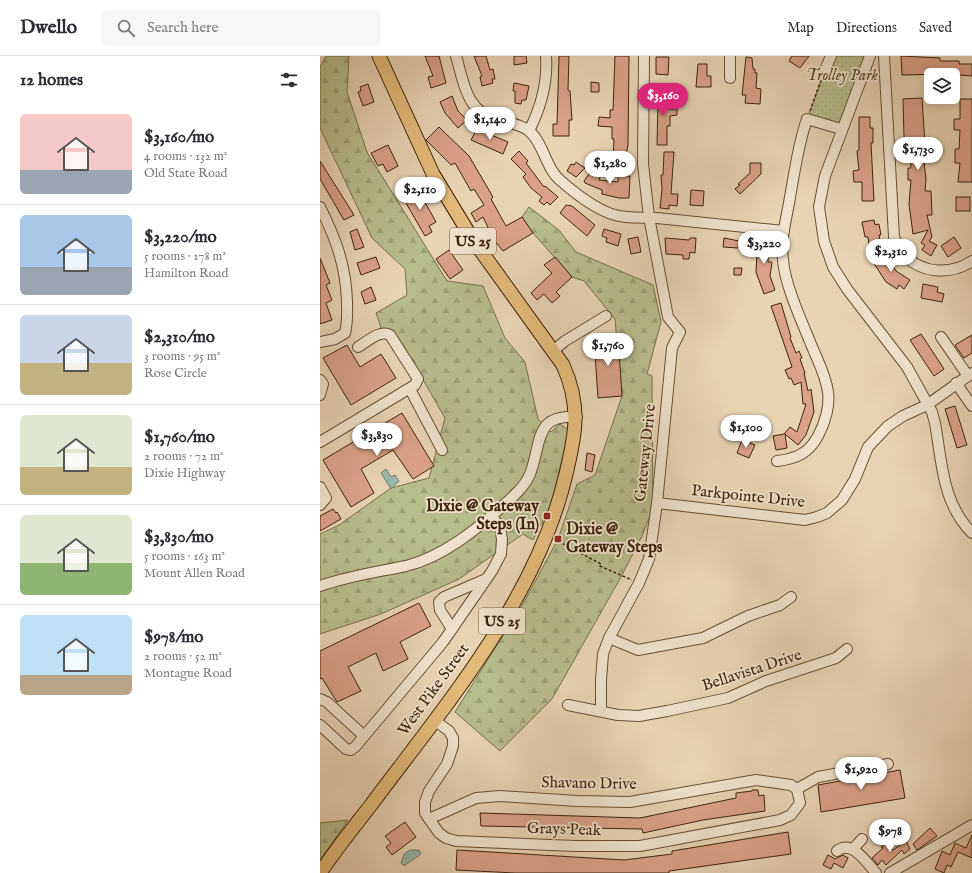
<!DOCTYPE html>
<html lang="en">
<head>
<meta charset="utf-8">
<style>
  body { margin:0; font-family:"IM FELL English",serif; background:#f7f7f7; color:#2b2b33; height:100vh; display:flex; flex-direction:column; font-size:15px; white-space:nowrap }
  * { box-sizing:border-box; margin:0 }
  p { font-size:13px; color:#7c7c81 }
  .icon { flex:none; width:22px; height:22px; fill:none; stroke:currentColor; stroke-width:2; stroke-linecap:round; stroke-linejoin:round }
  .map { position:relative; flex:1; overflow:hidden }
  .side { display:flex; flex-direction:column; background:#fff; width:320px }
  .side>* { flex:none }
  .buttons { position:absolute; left:604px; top:12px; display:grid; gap:8px }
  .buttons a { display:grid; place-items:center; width:36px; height:36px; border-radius:6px; background:#fff; box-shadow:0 2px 10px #0003; font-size:20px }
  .price { position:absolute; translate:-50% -34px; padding:0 9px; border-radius:14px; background:#fff; color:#222; font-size:13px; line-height:26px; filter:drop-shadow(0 1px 2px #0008) }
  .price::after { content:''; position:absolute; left:50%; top:24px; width:12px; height:9px; margin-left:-6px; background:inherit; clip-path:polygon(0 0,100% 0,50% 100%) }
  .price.on { background:#db2777; color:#fff }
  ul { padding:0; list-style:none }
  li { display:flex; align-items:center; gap:12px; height:100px; padding:0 20px }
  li+li { border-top:1px solid #e1e1e2 }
  li span { display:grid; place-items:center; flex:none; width:112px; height:80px; border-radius:6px; color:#555 }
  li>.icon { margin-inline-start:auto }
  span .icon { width:48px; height:48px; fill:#fffc; stroke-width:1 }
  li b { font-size:17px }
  h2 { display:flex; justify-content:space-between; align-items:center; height:48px; padding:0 20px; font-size:17px }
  header { display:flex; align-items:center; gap:24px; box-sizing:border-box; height:56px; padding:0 20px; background:#fff; border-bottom:1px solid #e1e1e2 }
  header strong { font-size:19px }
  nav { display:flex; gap:22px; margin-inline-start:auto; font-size:14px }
  .search { width:280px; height:36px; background:#f7f7f7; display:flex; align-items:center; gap:10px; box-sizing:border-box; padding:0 14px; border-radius:6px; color:#7c7c81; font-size:15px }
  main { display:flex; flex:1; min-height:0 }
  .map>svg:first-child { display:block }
  .forest { fill:url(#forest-firs); stroke:#7a704b }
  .park { fill:url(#park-dots); stroke:#7a704b }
  .water { fill:url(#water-ripples); stroke:#737c6c }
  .building { fill:#daa187; stroke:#3e230b }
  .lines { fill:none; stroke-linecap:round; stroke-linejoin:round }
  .minor-casing { stroke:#684f35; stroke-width:12 }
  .major-casing { stroke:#3e230b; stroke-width:15 }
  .path { stroke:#3e230b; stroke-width:1.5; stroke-dasharray:3 2; stroke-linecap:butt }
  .minor { stroke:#f0e2ce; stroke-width:10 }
  .major { stroke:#e4ba7a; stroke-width:13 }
  .poi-dot { fill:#8f2418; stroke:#f0e2ce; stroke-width:1.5 }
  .labels { text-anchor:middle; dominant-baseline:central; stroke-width:3.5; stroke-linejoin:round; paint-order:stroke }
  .shield { fill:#f0e2ce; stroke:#735c46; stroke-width:1 }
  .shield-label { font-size:15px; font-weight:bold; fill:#3e230b }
  .park-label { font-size:16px; font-style:italic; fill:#5c492b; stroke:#f0e2ce }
  .street-label { font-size:16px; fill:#3e230b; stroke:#f0e2ce }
  .poi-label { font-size:16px; font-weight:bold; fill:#3e230b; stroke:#f0e2ce; text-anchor:end }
</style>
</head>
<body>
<header>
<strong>Dwello</strong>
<div class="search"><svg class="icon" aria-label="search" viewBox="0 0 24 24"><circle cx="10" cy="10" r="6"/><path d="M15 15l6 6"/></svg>Search here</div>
<nav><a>Map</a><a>Directions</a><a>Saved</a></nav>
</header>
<main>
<section class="side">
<h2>12 homes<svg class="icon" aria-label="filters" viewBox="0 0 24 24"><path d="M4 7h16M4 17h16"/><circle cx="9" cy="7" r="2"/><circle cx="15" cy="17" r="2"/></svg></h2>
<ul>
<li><span style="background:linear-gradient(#f6c9c9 70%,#9aa5b1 0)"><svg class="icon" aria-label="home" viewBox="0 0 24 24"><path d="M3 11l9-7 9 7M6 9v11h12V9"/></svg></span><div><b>$3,160/mo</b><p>4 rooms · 132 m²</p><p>Old State Road</p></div></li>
<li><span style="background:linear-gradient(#a9c7e8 65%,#9aa5b1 0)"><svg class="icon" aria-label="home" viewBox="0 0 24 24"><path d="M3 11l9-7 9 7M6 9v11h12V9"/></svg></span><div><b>$3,220/mo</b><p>5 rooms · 178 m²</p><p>Hamilton Road</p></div></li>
<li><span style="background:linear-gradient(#c9d6e8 60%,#c2b280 0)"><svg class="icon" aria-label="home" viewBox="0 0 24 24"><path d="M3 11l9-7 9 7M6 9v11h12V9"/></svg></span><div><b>$2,310/mo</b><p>3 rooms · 95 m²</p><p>Rose Circle</p></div></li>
<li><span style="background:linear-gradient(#dfe7d0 65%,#c2b280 0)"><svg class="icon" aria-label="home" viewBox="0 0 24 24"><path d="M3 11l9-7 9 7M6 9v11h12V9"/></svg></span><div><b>$1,760/mo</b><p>2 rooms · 72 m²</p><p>Dixie Highway</p></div></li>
<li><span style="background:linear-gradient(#dfe7d0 60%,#8fb573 0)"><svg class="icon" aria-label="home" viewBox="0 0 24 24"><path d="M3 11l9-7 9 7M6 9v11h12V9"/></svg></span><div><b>$3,830/mo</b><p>5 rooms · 163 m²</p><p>Mount Allen Road</p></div></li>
<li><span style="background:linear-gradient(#bfe0f5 75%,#b9a48a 0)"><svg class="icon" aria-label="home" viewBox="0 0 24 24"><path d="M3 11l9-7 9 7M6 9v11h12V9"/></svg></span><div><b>$978/mo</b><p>2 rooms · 52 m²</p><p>Montague Road</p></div></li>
</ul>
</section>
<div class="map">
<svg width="652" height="817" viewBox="0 0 652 817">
  <defs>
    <pattern id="forest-firs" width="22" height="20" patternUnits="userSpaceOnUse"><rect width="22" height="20" fill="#b7bc8b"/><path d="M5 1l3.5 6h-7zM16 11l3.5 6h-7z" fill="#9ea177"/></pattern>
    <pattern id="park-dots" width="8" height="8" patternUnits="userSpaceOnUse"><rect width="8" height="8" fill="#b7bc8b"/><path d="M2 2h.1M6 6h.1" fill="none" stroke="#9ea177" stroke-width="1.8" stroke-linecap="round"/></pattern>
    <pattern id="water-ripples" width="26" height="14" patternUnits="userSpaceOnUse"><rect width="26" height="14" fill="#97b8ac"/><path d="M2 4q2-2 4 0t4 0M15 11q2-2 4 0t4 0" fill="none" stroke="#7d958a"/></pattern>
  </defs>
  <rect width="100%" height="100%" fill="#e8d3b3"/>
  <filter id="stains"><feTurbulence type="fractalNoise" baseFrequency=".005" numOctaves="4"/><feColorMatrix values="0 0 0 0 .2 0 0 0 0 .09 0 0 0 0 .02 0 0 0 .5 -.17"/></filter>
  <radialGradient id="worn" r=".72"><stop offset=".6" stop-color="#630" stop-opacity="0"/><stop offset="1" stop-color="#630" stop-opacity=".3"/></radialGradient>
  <g class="forest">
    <polygon points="6,0 29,0 27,36 47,96 127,225 163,230 185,282 205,306 218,363 231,376 240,368 249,374 231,449 213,484 203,478 139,523 61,558 0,578 0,478 19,469 71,432 109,422 125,362 82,287 64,281 56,257 87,239 85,213 52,182 0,72 0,11"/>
    <polygon points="209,151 239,174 256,196 333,229 341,266 327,318 332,320 333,452 322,480 301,521 232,643 180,695 135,656 204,546 238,483 257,428 275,419 302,340 295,263 264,225 252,221 213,177 202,161"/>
    <polygon points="28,764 0,804 0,767"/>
  </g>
  <polygon class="park" points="511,0 550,0 521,73 487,63"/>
  <g class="water">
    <polygon points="66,413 71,421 75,419 79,425 71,433 61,417"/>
    <polygon points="90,794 99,794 101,798 84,810 81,807 84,798"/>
  </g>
  <g class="building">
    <polygon points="105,0 119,0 126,27 111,32 108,21 113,20"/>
    <polygon points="154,0 166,0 170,14 173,13 175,23 172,23 173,27 162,30 160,21 162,20"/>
    <polygon points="194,0 206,0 207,7 194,9"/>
    <polygon points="239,0 249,0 248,34 250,35 252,64 249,64 249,80 233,80 233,68 237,68"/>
    <polygon points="295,0 309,0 308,89 305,104 293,104 294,83 292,83 292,71 278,70 279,61 290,62 290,54 293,54"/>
    <polygon points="472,0 489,0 480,12 469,5"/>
    <polygon points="581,0 620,2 620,5 639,5 639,8 652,8 652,20 625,18 582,19"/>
    <polygon points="336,1 349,1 348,19 336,18"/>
    <polygon points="426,1 432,2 433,13 435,13 435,17 437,17 436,32 441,33 440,48 425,47 426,39 422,39"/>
    <polygon points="378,8 387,8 387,20 391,20 391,31 376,31"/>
    <polygon points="271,26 279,27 279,36 271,36"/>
    <polygon points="194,27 209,30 206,44 202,44 201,48 195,47 195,35 193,35"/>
    <polygon points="48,28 54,46 43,50 38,36 41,35 40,31"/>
    <polygon points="337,36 348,36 348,53 357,53 357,59 350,60 350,70 347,70 347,89 337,89 338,47 335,47 335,39 337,39"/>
    <polygon points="132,40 138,55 147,64 138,72 125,57 120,46"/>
    <polygon points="602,42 605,89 602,89 606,123 605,135 611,135 612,159 607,159 612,181 609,185 617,189 611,200 602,194 605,189 601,187 608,174 593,178 589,148 591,124 588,124 588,112 591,112 589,85 585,84 584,81 583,43"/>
    <polygon points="640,43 652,43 652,126 638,126 640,107 635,107 635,93 639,93 640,74 634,74 634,63 640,63"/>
    <polygon points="539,61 550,61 550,72 553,72 553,87 551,87 554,145 542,145 542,126 534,126 533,115 539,114 537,95 539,94"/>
    <polygon points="119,71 149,100 173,141 171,143 186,170 202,161 213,177 183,195 174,184 163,161 156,166 151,157 164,149 154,133 151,135 135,107 131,109 106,84"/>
    <polygon points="157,73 188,86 183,98 151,84"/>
    <polygon points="68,89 78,110 67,116 63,108 58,110 51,97"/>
    <polygon points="199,95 208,105 206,107 224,131 225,130 238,141 230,149 227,146 224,149 219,145 222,141 211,132 203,121 206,118 191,103"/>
    <polygon points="344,96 354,96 351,138 358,138 357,150 349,149 349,153 340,152 342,133 341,119 343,119"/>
    <polygon points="0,105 34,159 24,164 0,123"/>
    <polygon points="256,106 265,112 256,121 247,115 251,108 254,109"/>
    <polygon points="430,107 441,107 441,118 420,138 415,133 420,129 418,128 430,117"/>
    <polygon points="273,112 282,116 279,124 298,126 298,120 310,120 309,142 299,142 282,138 282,134 265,127 264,125"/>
    <polygon points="97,132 116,166 109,170 112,176 105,180 86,147 89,145 85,139"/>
    <polygon points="371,134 384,135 383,150 370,149"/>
    <rect x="636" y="141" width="14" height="14"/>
    <polygon points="246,149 252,150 275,169 267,180 240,157"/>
    <polygon points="554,164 555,169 559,168 561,179 559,179 560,185 549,188 548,181 545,181 542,166"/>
    <polygon points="37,173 44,191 35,194 30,176"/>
    <polygon points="284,173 301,178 298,190 286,186 287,182 282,180"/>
    <polygon points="318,181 321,196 311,198 308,183"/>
    <polygon points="438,181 449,181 448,206 452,206 450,220 455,234 444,238 436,216"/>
    <polygon points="634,181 641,192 628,201 621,190"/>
    <polygon points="345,182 369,184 370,182 376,182 375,197 370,196 369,203 363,203 363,199 346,198"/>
    <polygon points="404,182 419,185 418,192 403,191"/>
    <polygon points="129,194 143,214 130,223 116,203"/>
    <polygon points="565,198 576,215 590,224 584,233 579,229 577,233 566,226 553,206"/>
    <polygon points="56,201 60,212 41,219 37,207"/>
    <polygon points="235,201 252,221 236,236 240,240 232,247 224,238 217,244 211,237 232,217 224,209"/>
    <polygon points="0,202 10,227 6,229 12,244 6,247 12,264 0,268"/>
    <polygon points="414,212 422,212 421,219 414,219"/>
    <polygon points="603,228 618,231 617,236 624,238 622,246 601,242"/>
    <polygon points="51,231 56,244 45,248 41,236"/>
    <polygon points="461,247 471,281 470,282 476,297 479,295 482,302 480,303 485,317 484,317 488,335 491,333 494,356 486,379 478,389 465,378 467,392 456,394 453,380 464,378 470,371 477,376 486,348 483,348 481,326 474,329 471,322 469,323 465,314 472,311 451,250"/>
    <polygon points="601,278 624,313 614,320 590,284"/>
    <polygon points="652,279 652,297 644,302 635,289"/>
    <polygon points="298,280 302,340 278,342 274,282"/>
    <polygon points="27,289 40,311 61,298 76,322 31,349 3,302"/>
    <polygon points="635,350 647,389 637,392 625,353"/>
    <polygon points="82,357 114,410 93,423 73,394 41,413 54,437 31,451 3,404"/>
    <polygon points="422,384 435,389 429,402 417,397"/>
    <polygon points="267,397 275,399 272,416 265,414"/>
    <polygon points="13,453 16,457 17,456 21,463 0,475 0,460"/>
    <polygon points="99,547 111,570 80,586 88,603 63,615 56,597 28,611 41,635 17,646 2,622 0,623 0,595"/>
    <polygon points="580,714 585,742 501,756 498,729"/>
    <polygon points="432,734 438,734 439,740 444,739 445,755 383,764 323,777 322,773 161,770 160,757 320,762 416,742 416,737 432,735"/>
    <polygon points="85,766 96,781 72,799 66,791 71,787 65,780"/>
    <polygon points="610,772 617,780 597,794 593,788"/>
    <polygon points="468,776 471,798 349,815 349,817 195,817 136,814 137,794 304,804 352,798 352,795"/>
    <polygon points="652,779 652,802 638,796 631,811 627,809 624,817 615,813 622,795 630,799 635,787 646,792"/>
    <polygon points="586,785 590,793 584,798 582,794 566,809 562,804 558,809 552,802 563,792 561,791 566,786 573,794"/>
    <polygon points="508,799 515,803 523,799 528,802 523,812 514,807 511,813 503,809"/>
  </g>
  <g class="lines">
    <defs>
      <g id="minor">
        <path d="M 136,0 C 144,27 146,56 178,64 C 188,67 201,68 209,75 C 224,87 225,112 241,125 C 256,138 276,154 295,159 C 308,163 323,161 337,162 C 379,166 421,171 464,175"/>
        <polyline points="410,0 410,22"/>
        <path d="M 550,0 L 505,120 L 499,151 L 504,185 L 513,211 L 527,233 L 587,311 L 612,356 L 615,367 C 622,406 622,447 652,477"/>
        <path d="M 564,0 L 574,181 C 577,187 579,195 585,200 C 604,218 631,219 652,205"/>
        <polyline points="505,14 511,0"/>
        <path d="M 209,75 C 221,51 228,27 226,0"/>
        <path d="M 0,151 C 16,183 26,210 27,246 C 27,257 28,265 25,277 L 15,283 L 0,286"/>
        <polyline points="621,281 648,320"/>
        <polyline points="234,294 245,285 286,260"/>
        <polyline points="0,324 3,328 0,339"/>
        <polyline points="636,327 652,350"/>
        <polyline points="90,333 122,394"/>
        <path d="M 0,386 L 95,329 L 98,323 L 70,279 C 60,273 47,286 38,291"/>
        <path d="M 457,405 C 476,403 489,397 498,380 C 505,367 510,350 508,336 C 506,321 499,307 493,293 C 483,268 465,230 463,204 C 460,183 467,161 470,141 C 475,114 478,89 487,63 L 521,73"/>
        <polyline points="0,431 6,442 0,449"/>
        <polyline points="337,447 485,464 497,461 507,457 522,444 535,423 548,391 568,370 583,360 607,349 652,317"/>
        <path d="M 0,530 C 28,520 57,516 86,510 C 123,501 157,473 185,448 C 195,439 205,430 210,418 C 222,388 213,358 257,361"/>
        <polyline points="132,573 120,554 119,546 124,541 166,523"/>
        <polyline points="289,582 318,594 383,582 428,560 460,549 471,541"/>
        <polyline points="0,643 7,646 44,680"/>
        <polyline points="248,649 298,659 319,660 347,655 408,642 446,625 516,602 527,593"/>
        <polyline points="281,655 281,624 283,598 289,582 319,527 329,503 337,447 352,292 360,276 348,261 329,161 323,108 324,0"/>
        <polyline points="114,664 129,675 133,682 133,690 127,708 109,735 105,746 105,757 119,777 126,782 136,785 255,790 320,790 460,764 471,759 480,747 477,733"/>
        <polyline points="0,669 26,693 31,694 35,691 123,586 172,515 181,498 182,483 180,472 172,460"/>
        <polyline points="477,733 498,721 568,708"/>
        <polyline points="109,763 156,742 180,740 257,745 310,746 436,724 471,729 477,733"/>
        <polyline points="533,793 542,783"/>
        <path d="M 517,795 C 532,783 547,807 556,817"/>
        <polyline points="570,817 652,769"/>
      </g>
      <path id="major" d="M 0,817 C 16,793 34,771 51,749 C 126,648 217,543 246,418 C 256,377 261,349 243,309 L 153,184 L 113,118 L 59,0"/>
    </defs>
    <use href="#minor" class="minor-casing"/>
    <use href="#major" class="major-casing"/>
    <g class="path">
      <polyline points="490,55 502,21"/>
      <polyline points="234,483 281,508 280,510 312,524"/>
    </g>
    <use href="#minor" class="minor"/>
    <use href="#major" class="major"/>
  </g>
  <g class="poi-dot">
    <rect x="223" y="456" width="8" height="8" rx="2"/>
    <rect x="234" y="479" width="8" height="8" rx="2"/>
  </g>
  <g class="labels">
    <g class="shield">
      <rect x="130" y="172" width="46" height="26" rx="3"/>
      <rect x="159" y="552" width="46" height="26" rx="3"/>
    </g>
    <g class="shield-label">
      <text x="153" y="185">US 25</text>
      <text x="182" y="565">US 25</text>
    </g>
    <g class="park-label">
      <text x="522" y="20">Trolley Park</text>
    </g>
    <g class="street-label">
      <text transform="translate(326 397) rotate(-84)">Gateway Drive</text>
      <text transform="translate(428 441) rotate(6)">Parkpointe Drive</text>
      <text transform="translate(432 615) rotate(-18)">Bellavista Drive</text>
      <text transform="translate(114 634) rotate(-54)">West Pike Street</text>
      <text transform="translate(269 728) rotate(1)">Shavano Drive</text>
      <text transform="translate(244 774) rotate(2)">Grays Peak</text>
    </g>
    <g class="poi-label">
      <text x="219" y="451">Dixie @ Gateway<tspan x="219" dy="18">Steps (In)</tspan></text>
      <text x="246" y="474" text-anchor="start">Dixie @<tspan x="246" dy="18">Gateway Steps</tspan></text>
    </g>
  </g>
  <rect width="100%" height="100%" filter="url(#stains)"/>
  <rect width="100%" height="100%" fill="url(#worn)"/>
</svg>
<div class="buttons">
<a><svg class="icon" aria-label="layers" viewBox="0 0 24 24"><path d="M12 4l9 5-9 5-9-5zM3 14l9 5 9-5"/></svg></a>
</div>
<b class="price on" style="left:343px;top:61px">$3,160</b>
<b class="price" style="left:170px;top:85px">$1,140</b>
<b class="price" style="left:598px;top:115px">$1,730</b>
<b class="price" style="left:290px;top:129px">$1,280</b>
<b class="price" style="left:100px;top:155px">$2,110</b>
<b class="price" style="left:444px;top:209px">$3,220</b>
<b class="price" style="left:571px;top:217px">$2,310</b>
<b class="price" style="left:288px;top:311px">$1,760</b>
<b class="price" style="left:426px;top:393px">$1,100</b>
<b class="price" style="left:57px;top:401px">$3,830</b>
<b class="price" style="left:541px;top:735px">$1,920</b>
<b class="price" style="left:570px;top:797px">$978</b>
</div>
</main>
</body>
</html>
